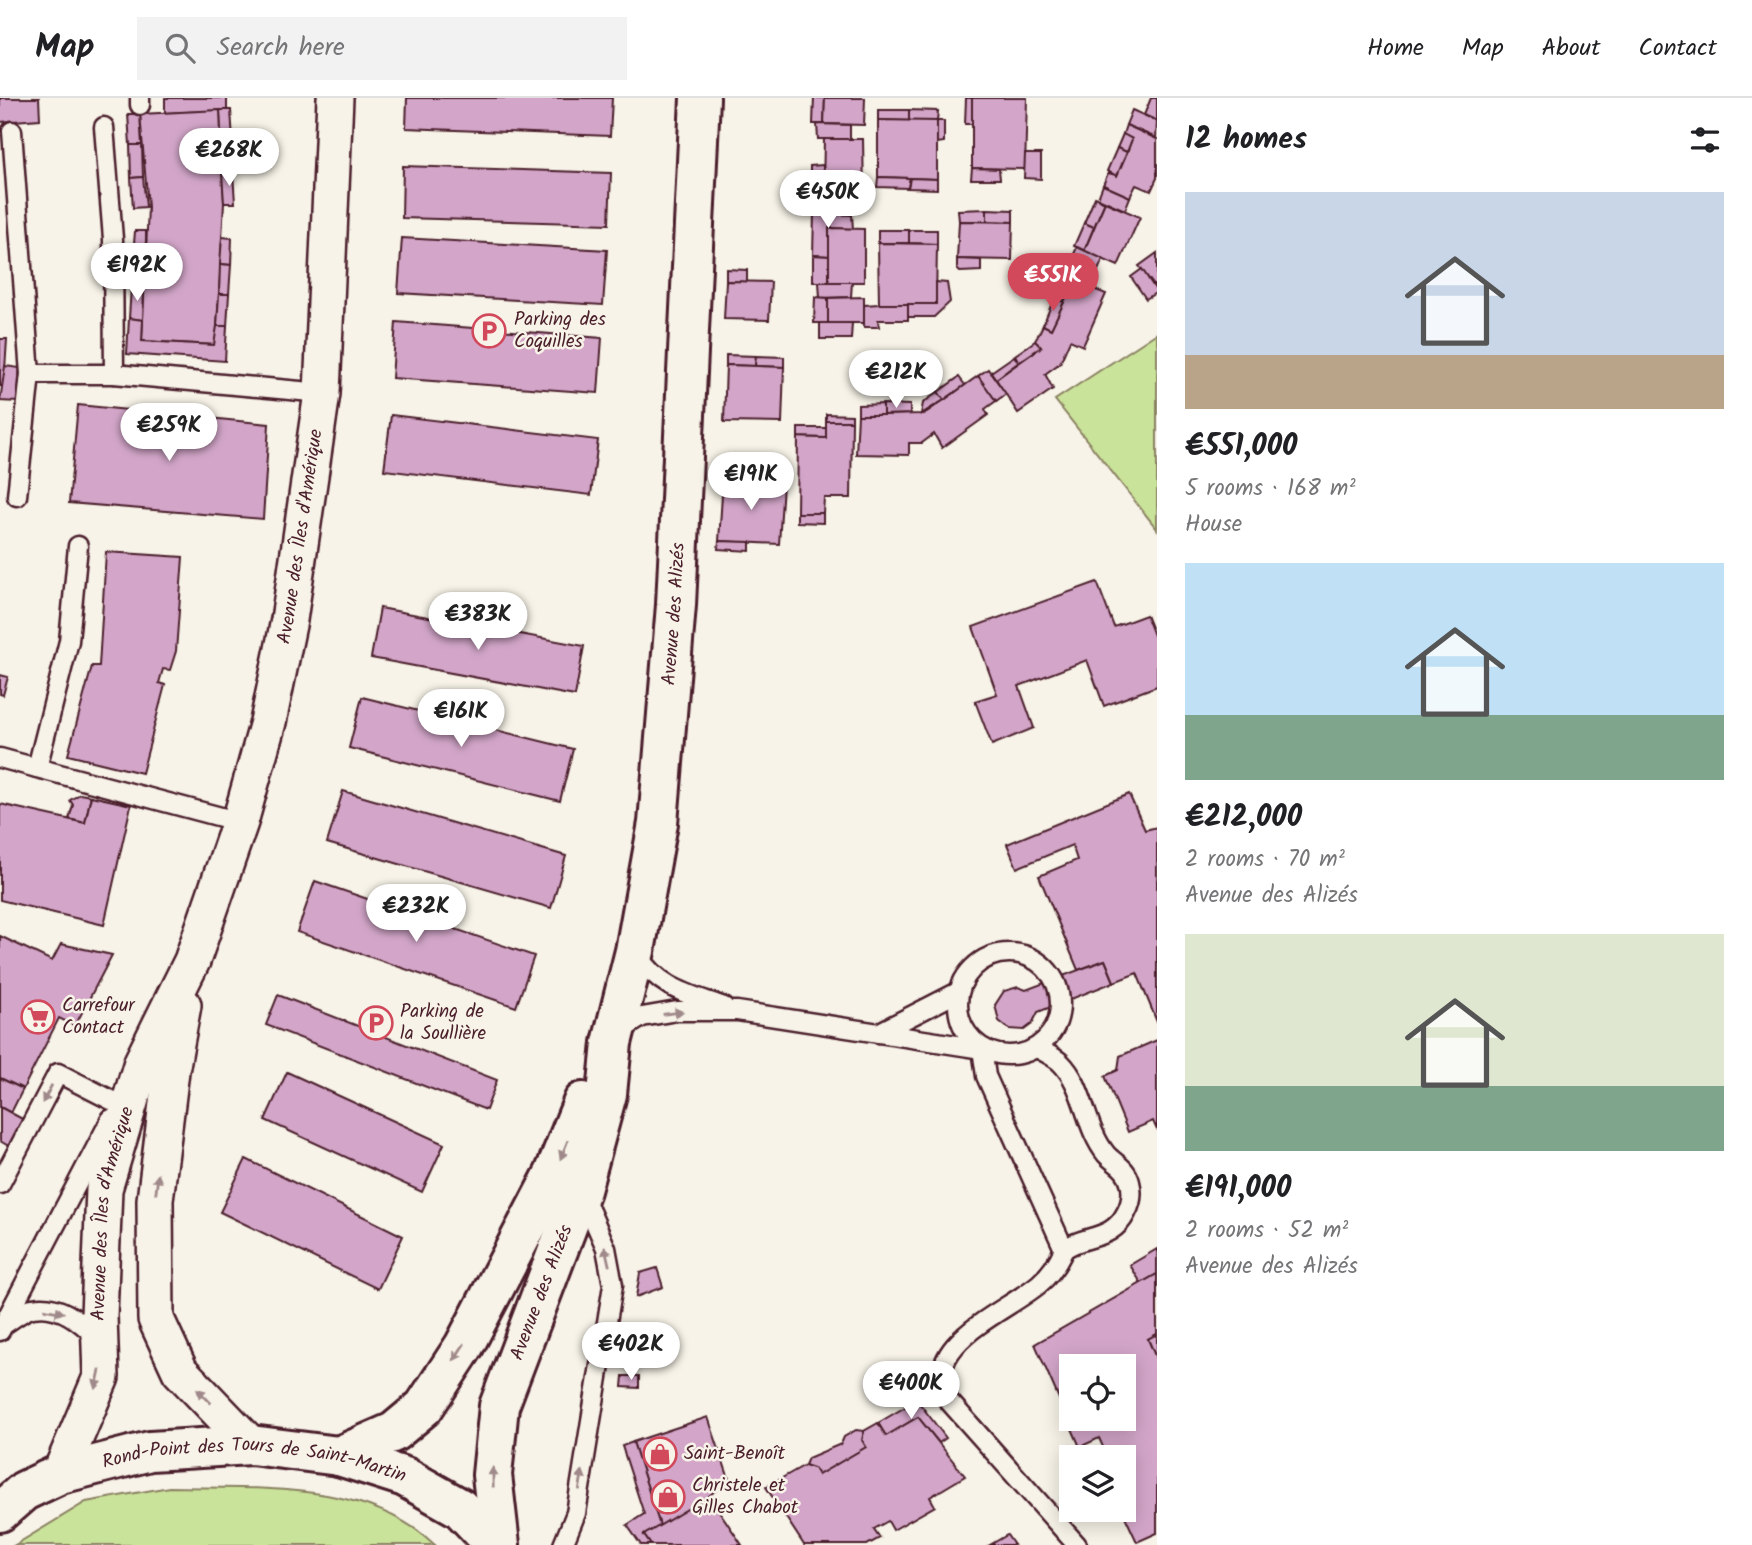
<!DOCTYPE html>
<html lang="en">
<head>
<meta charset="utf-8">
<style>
  body { margin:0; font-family:Kalam,sans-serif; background:#f2f2f2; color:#202124; height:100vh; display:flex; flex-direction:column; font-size:26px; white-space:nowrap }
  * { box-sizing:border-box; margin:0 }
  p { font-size:23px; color:#757577 }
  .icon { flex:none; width:38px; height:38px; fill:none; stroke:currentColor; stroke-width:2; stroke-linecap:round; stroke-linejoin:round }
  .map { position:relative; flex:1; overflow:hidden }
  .panel { display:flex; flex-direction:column; background:#fff; width:595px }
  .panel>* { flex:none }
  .buttons { position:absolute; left:1059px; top:1256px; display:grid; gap:14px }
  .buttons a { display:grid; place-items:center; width:77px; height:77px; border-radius:0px; background:#fff; box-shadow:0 4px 18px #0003; font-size:35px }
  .price { position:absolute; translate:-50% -60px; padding:0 16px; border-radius:24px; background:#fff; color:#222; font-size:23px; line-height:46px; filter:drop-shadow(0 2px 4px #0008) }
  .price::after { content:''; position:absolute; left:50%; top:42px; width:21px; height:16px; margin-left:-10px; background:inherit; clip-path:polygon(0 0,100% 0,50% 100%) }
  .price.current { background:#d1495b; color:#fff }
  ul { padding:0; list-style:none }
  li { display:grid; align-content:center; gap:14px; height:371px; padding:0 28px }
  li span { display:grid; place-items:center; height:217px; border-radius:0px; color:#555 }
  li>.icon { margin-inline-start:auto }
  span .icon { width:126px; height:126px; fill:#fffc; stroke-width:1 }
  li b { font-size:30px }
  h2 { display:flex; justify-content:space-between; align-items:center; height:84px; padding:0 28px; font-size:30px }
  header { display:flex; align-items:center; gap:42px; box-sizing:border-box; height:98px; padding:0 35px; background:#fff; border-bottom:2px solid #e0e0e0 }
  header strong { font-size:33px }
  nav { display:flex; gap:38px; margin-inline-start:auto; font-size:24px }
  .search { width:490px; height:63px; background:#f2f2f2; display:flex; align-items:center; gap:18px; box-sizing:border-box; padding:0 24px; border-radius:0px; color:#757577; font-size:26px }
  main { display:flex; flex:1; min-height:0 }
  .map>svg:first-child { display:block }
  .green { fill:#cae39a; stroke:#8a8162; stroke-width:2 }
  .building { fill:#d3a6c9; stroke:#4a1f2b; stroke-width:2; fill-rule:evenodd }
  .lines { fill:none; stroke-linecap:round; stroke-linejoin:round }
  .service-casing { stroke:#4a1f2b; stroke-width:23 }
  .minor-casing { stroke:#4a1f2b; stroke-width:40 }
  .tertiary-casing { stroke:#4a1f2b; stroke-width:44 }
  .service { stroke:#f7f3e8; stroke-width:18 }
  .minor { stroke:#f7f3e8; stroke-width:35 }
  .tertiary { stroke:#f7f3e8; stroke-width:38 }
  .oneway { fill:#a0898a }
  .labels { text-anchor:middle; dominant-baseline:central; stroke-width:5; stroke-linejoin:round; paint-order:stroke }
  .poi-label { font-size:19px; fill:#4a1f2b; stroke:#f7f3e8; text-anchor:start }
  .street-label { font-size:19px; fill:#4a1f2b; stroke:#f7f3e8 }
</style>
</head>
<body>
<header>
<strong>Map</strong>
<div class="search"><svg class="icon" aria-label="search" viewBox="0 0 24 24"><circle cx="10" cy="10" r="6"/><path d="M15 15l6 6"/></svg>Search here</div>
<nav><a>Home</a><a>Map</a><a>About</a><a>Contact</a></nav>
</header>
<main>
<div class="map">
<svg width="1157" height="1447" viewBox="0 0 1157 1447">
  <rect width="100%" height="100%" fill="#f7f3e8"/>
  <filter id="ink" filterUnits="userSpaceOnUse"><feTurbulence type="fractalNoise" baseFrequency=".0143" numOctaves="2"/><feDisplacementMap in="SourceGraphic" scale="14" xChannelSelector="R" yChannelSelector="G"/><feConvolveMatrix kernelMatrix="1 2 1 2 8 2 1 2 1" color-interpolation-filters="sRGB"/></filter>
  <g filter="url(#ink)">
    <g class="green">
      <polygon points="1157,235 1157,431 1055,302"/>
      <path d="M 169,1389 C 257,1391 367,1382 435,1447 L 15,1447 L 86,1404 Z"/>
    </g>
    <g class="building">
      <polygon points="0,0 39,0 40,21 0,24"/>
      <polygon points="165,0 227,0 227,12 165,15"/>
      <polygon points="407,0 612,0 610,38 406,30"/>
      <polygon points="814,0 825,0 824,26 813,26"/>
      <polygon points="825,0 865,0 864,27 824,26"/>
      <polygon points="966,0 972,0 972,26 965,26"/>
      <polygon points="972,0 1027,0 1025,71 972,70"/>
      <polygon points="1151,0 1157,0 1157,23 1144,17"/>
      <polygon points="220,12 231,12 233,42 221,43"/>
      <polygon points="220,12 224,105 216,247 142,243 148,109 140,16"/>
      <polygon points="878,12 909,12 909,23 878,22"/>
      <polygon points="909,12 938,13 937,23 909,23"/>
      <polygon points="1132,12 1157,23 1156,40 1126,27"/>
      <polygon points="128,16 140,16 142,47 130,47"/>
      <polygon points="878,22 937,23 937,81 878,79"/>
      <polygon points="937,23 944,23 944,44 937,45"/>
      <polygon points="817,26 850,27 850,41 818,41"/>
      <polygon points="1126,27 1157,41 1157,80 1151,93 1136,87 1130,99 1103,87 1108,75 1117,77 1127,54 1132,41 1123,36"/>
      <polygon points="1123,36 1132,41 1127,54 1117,50"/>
      <polygon points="824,41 863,41 864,95 823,94"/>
      <polygon points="233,42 233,74 222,75 221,43"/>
      <polygon points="130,47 142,47 143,79 131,80"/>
      <polygon points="1117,50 1127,54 1117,78 1107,73"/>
      <polygon points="1025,56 1041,56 1041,81 1024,80"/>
      <polygon points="823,67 823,94 810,94 810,68"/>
      <polygon points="403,68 611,75 609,126 402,120"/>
      <polygon points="972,70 999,71 1000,81 971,81"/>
      <polygon points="233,74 235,105 224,105 222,75"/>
      <polygon points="143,79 146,109 133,110 131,80"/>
      <polygon points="878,79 910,80 908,90 877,89"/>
      <polygon points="910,80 937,81 937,91 908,90"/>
      <polygon points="1103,87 1130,99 1125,112 1098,100"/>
      <polygon points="817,94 849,95 849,108 817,107"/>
      <polygon points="1095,99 1105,104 1094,129 1084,125"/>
      <polygon points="1105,104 1140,119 1118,168 1084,153"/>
      <polygon points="987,111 1013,112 1013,124 987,123"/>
      <polygon points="987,111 987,123 959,123 958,112"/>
      <polygon points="814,115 852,117 853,131 829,130 829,158 813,157"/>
      <polygon points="959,123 1013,124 1012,162 957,161"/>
      <polygon points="1084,125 1094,129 1084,153 1074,148"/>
      <polygon points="829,130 864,131 864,184 829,184"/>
      <rect x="878" y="132" width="31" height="13"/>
      <polygon points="909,132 937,132 937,146 909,145"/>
      <polygon points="135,133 146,133 146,160 133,159"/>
      <polygon points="222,139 232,140 231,167 220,166"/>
      <polygon points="402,140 607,152 603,207 398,195"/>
      <polygon points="878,145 937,146 936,206 879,206"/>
      <polygon points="1077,149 1103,161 1097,175 1071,163"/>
      <polygon points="1157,155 1157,188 1155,189 1139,168"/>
      <polygon points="813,157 829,158 829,184 813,184"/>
      <polygon points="133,159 146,160 144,190 131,189"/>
      <polygon points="957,161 981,162 981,173 960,174 957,171"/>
      <polygon points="220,166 231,167 229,196 219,196"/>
      <polygon points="726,171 747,172 747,184 726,183"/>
      <polygon points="1142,171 1157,194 1146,201 1131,179"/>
      <polygon points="1061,176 1075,182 1064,204 1051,199"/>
      <polygon points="726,183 771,184 769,222 724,221"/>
      <polygon points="1074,183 1106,196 1083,248 1070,242 1060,265 1045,276 1053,291 1018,315 996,281 1041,249 1035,243 1043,227 1051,231"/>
      <polygon points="819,184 852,184 851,199 820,200"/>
      <polygon points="936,184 947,185 950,204 934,219 908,219 908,206 936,206"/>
      <polygon points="131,189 144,190 143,222 129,220"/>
      <polygon points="219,196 229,196 227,228 217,228"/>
      <polygon points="815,199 828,200 828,225 814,225"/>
      <polygon points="864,199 864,225 828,225 828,200"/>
      <polygon points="1054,200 1064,204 1051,231 1043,227"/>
      <polygon points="879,206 908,206 908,222 878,222 879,229 864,229 864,207"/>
      <polygon points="129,220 143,222 142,243 214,247 217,228 227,228 225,263 127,256"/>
      <polygon points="396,224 602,240 598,295 392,280"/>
      <polygon points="820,225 852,225 851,241 820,241"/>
      <polygon points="0,241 7,241 4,288 0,288"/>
      <polygon points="1035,243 1041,249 1019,264 1015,257"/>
      <polygon points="726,257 756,258 755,268 726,267"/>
      <polygon points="756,258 784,259 784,269 755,268"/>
      <polygon points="1014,258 1019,264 996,281 991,274"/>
      <polygon points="726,267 784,269 782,325 724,324"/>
      <polygon points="5,268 20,270 18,304 0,303"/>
      <polygon points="988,271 1006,296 996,303 978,278"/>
      <polygon points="978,278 996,303 985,311 988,317 942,350 934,336 922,345 909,345 909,357 856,356 858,317 924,316"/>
      <polygon points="959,279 965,287 944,302 938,294"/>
      <polygon points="938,294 944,302 921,316 923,305"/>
      <polygon points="883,306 910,307 910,316 883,317"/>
      <polygon points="883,306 883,317 858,317 858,307"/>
      <polygon points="78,307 269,326 263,421 69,405"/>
      <polygon points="826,316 852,317 852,323 826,323"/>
      <polygon points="391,317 598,342 591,397 384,372"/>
      <polygon points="826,323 852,323 851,400 824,400 823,415 797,415 798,339 826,340"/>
      <polygon points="798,330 826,330 826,340 798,339"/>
      <polygon points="723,372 753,374 753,384 723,382"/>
      <polygon points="753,374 783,376 783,386 753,384"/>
      <polygon points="723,382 783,386 779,446 719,443"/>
      <polygon points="797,415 823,415 823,425 797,424"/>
      <polygon points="719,443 750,444 750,453 718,451"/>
      <polygon points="106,454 183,459 176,553 170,572 163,571 159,585 165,587 142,675 68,657 92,568 99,568"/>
      <polygon points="1097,484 1114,529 1146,517 1157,545 1157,588 1104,608 1087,562 1019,588 1034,630 992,647 975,603 997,596 973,529"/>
      <polygon points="380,510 584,548 575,598 371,560"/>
      <polygon points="0,577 8,579 3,597 0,596"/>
      <polygon points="362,599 573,651 560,703 349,650"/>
      <polygon points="343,693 566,758 551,810 327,745"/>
      <polygon points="80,696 91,698 85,725 69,721 73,707 70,702"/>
      <polygon points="1129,696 1145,732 1157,729 1157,924 1137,875 1114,884 1105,862 1078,872 1039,778 1077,762 1072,747 1017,770 1007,746"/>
      <polygon points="91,698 131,707 104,827 0,802 0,706 85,725"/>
      <polygon points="315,783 534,858 516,909 297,834"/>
      <polygon points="0,838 52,863 61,846 112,857 75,928 59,920 23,991 0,980"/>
      <polygon points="1105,862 1114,884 1038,914 1032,926 1024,932 1009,931 999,923 995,907 1004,893 1018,889 1026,892"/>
      <polygon points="278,897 497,982 486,1012 266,927"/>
      <polygon points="1157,942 1157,1032 1153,1023 1128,1034 1105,978 1118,972 1120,958"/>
      <polygon points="287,974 444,1046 422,1094 265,1022"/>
      <polygon points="0,980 23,991 11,1015 0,1009"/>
      <polygon points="0,1009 28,1024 14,1051 0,1043"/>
      <polygon points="246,1061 403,1138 378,1191 220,1114"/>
      <polygon points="1157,1151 1157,1176 1141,1185 1130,1167"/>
      <polygon points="657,1170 663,1189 636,1199 640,1175"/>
      <path d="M 1157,1176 L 1157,1236 L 1148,1241 L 1157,1262 L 1157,1435 L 1137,1444 L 1122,1412 L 1124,1360 L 1108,1360 L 1099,1340 L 1080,1349 L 1035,1246 ZM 1071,1269 L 1124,1269 L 1124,1321 L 1071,1321 Z"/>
      <polygon points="1157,1236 1157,1262 1148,1241"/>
      <polygon points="623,1278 639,1278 639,1290 622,1289"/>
      <polygon points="917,1302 946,1340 939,1345 918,1319 886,1338 878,1325"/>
      <polygon points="708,1319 729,1381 709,1398 660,1428 633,1344"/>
      <polygon points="918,1319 965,1378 930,1399 935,1408 893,1432 888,1423 874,1431 880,1440 867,1447 804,1447 766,1389 805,1367 814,1370 818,1377 866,1349 862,1342 864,1333 878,1325 886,1338"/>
      <polygon points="856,1332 864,1333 862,1342 866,1349 818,1377 814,1370 805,1367 808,1360 841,1346 844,1339"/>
      <polygon points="633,1344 660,1428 644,1437 651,1447 641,1447 627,1427 644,1416 622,1348"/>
      <polygon points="709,1398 742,1447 651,1447 644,1437"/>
      <polygon points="1007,1437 1014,1447 990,1447"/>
    </g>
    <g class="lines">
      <defs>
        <g id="service">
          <polyline points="140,0 140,7"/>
          <polyline points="104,29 113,141 114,276"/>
          <polyline points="12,33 30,276 17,398"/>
          <polyline points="30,276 114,276 322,295"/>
          <polyline points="78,448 69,543 37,670 240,724"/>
          <polyline points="0,660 37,670"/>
          <circle cx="1009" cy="906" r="51"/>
          <path d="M 637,856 C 661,891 685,895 724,909"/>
          <path d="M 618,934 L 642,919 L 677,913 L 737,913 L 982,951 L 986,978 L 1064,1151 C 1086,1136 1112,1143 1126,1115 C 1131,1106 1133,1095 1130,1084 C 1126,1069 1115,1066 1106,1056 C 1084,1029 1085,988 1060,964 C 1053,958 1044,954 1037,950"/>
          <polyline points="878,935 958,894"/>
          <polyline points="0,1086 58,975 119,1006"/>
          <path d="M 1064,1151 C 1058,1165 1051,1176 1039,1186 C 1005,1215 918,1246 948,1302 L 1077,1447"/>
          <path d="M 3,1227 C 12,1222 24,1211 33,1210 C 58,1205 81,1223 97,1240"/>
          <polyline points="0,1233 111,1021"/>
          <polyline points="563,1447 576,1415 613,1187 606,1150 583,1097"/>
        </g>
        <g id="minor">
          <polyline points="183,907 171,973 155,1102 156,1221 180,1273 251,1347"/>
          <path id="s1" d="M 60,1376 L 101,1279 L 99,1218 L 104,1091 L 142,964 L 192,863 L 240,724 L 268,624 L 289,522 L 322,295 L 335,0"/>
        </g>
        <g id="tertiary">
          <polyline points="339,1358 394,1334 424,1309 464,1248 554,1076 583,1004"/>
          <path id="s2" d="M 0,1414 L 24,1393 L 60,1376 L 150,1353 L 251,1347 L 339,1358 L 405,1379 L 460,1410 L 495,1447"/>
          <path id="s3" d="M 500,1447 L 492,1377 L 499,1308 L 581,1092 L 607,996 L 612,945 L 635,853 L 658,725 L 676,507 L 700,0"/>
        </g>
      </defs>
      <use href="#service" class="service-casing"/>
      <use href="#minor" class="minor-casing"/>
      <use href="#tertiary" class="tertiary-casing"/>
      <use href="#service" class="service"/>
      <use href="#minor" class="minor"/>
      <use href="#tertiary" class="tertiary"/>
    </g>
    <defs><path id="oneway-solid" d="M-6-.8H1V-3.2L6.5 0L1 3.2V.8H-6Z" transform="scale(1.75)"/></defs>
    <g class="oneway">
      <use href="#oneway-solid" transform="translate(673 915) rotate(-7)"/>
      <use href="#oneway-solid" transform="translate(47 996) rotate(118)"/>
      <use href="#oneway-solid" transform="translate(564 1052) rotate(112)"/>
      <use href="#oneway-solid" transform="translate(157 1086) rotate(-83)"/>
      <use href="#oneway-solid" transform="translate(607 1158) rotate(-103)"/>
      <use href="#oneway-solid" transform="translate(54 1213) rotate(10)"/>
      <use href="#oneway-solid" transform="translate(459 1254) rotate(123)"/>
      <use href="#oneway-solid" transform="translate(98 1281) rotate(102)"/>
      <use href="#oneway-solid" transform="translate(204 1298) rotate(-134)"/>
      <use href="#oneway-solid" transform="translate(493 1379) rotate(-91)"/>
      <use href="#oneway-solid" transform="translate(581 1382) rotate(-81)"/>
    </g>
  </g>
  <defs>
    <symbol id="parking-ring" viewBox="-11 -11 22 22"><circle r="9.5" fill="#f7f3e8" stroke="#d1495b" stroke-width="1.5"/><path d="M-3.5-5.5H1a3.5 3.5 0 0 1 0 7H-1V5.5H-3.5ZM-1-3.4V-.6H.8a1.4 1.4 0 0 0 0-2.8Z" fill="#d1495b"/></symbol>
    <symbol id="supermarket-ring" viewBox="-11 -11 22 22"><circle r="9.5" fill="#f7f3e8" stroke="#d1495b" stroke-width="1.5"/><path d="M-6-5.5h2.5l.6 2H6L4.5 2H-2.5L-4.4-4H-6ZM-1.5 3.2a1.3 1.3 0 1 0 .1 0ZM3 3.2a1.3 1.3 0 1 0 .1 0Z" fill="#d1495b"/></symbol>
    <symbol id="shop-ring" viewBox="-11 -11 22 22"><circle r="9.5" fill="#f7f3e8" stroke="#d1495b" stroke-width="1.5"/><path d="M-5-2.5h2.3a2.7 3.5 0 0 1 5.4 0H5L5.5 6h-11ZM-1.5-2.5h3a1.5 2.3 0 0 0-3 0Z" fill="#d1495b"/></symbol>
  </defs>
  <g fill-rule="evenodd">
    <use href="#parking-ring" x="470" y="214" width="38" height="38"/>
    <use href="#supermarket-ring" x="19" y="900" width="38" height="38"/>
    <use href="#parking-ring" x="357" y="906" width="38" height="38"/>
    <use href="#shop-ring" x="641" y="1337" width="38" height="38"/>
    <use href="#shop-ring" x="649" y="1380" width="38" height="38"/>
  </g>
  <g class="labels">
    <g class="poi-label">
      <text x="514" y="222">Parking des<tspan x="514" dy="22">Coquilles</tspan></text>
      <text x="62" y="908">Carrefour<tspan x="62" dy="22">Contact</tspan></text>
      <text x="400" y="914">Parking de<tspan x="400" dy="22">la Soullière</tspan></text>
      <text x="684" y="1356">Saint-Benoît</text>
      <text x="692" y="1388">Christele et<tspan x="692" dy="22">Gilles Chabot</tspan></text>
    </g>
    <g class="street-label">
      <text stroke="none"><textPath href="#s1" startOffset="978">Avenue des Îles d'Amérique</textPath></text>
      <text stroke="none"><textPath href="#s3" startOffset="956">Avenue des Alizés</textPath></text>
      <text stroke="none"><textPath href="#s1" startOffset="270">Avenue des Îles d'Amérique</textPath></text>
      <text stroke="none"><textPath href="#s3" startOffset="261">Avenue des Alizés</textPath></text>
      <text stroke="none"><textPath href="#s2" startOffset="270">Rond-Point des Tours de Saint-Martin</textPath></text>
    </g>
  </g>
</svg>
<div class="buttons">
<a><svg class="icon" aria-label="locate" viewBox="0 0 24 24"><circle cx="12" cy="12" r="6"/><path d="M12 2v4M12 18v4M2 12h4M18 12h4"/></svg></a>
<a><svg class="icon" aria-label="layers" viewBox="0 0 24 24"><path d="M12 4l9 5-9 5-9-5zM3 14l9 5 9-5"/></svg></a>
</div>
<b class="price" style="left:229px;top:90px">€268K</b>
<b class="price" style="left:828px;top:132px">€450K</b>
<b class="price" style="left:137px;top:205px">€192K</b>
<b class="price current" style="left:1053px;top:215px">€551K</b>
<b class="price" style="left:896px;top:312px">€212K</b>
<b class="price" style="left:169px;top:365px">€259K</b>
<b class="price" style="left:751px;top:414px">€191K</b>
<b class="price" style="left:478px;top:554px">€383K</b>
<b class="price" style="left:461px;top:651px">€161K</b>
<b class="price" style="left:416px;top:846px">€232K</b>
<b class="price" style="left:631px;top:1284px">€402K</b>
<b class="price" style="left:911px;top:1323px">€400K</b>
</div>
<section class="panel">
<h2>12 homes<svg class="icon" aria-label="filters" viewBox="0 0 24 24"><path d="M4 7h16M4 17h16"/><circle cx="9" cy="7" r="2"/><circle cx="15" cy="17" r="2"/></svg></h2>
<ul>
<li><span style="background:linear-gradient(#c9d6e8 75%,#b9a48a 0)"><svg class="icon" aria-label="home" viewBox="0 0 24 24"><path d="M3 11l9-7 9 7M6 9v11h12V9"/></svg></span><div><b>€551,000</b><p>5 rooms · 168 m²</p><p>House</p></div></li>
<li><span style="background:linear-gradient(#bfe0f5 70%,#7fa58c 0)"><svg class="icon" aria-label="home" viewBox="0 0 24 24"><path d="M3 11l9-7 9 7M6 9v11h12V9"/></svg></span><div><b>€212,000</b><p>2 rooms · 70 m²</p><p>Avenue des Alizés</p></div></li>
<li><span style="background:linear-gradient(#dfe7d0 70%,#7fa58c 0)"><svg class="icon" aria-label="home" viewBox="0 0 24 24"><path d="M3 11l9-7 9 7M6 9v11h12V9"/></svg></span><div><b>€191,000</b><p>2 rooms · 52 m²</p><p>Avenue des Alizés</p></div></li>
</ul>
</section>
</main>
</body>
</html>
